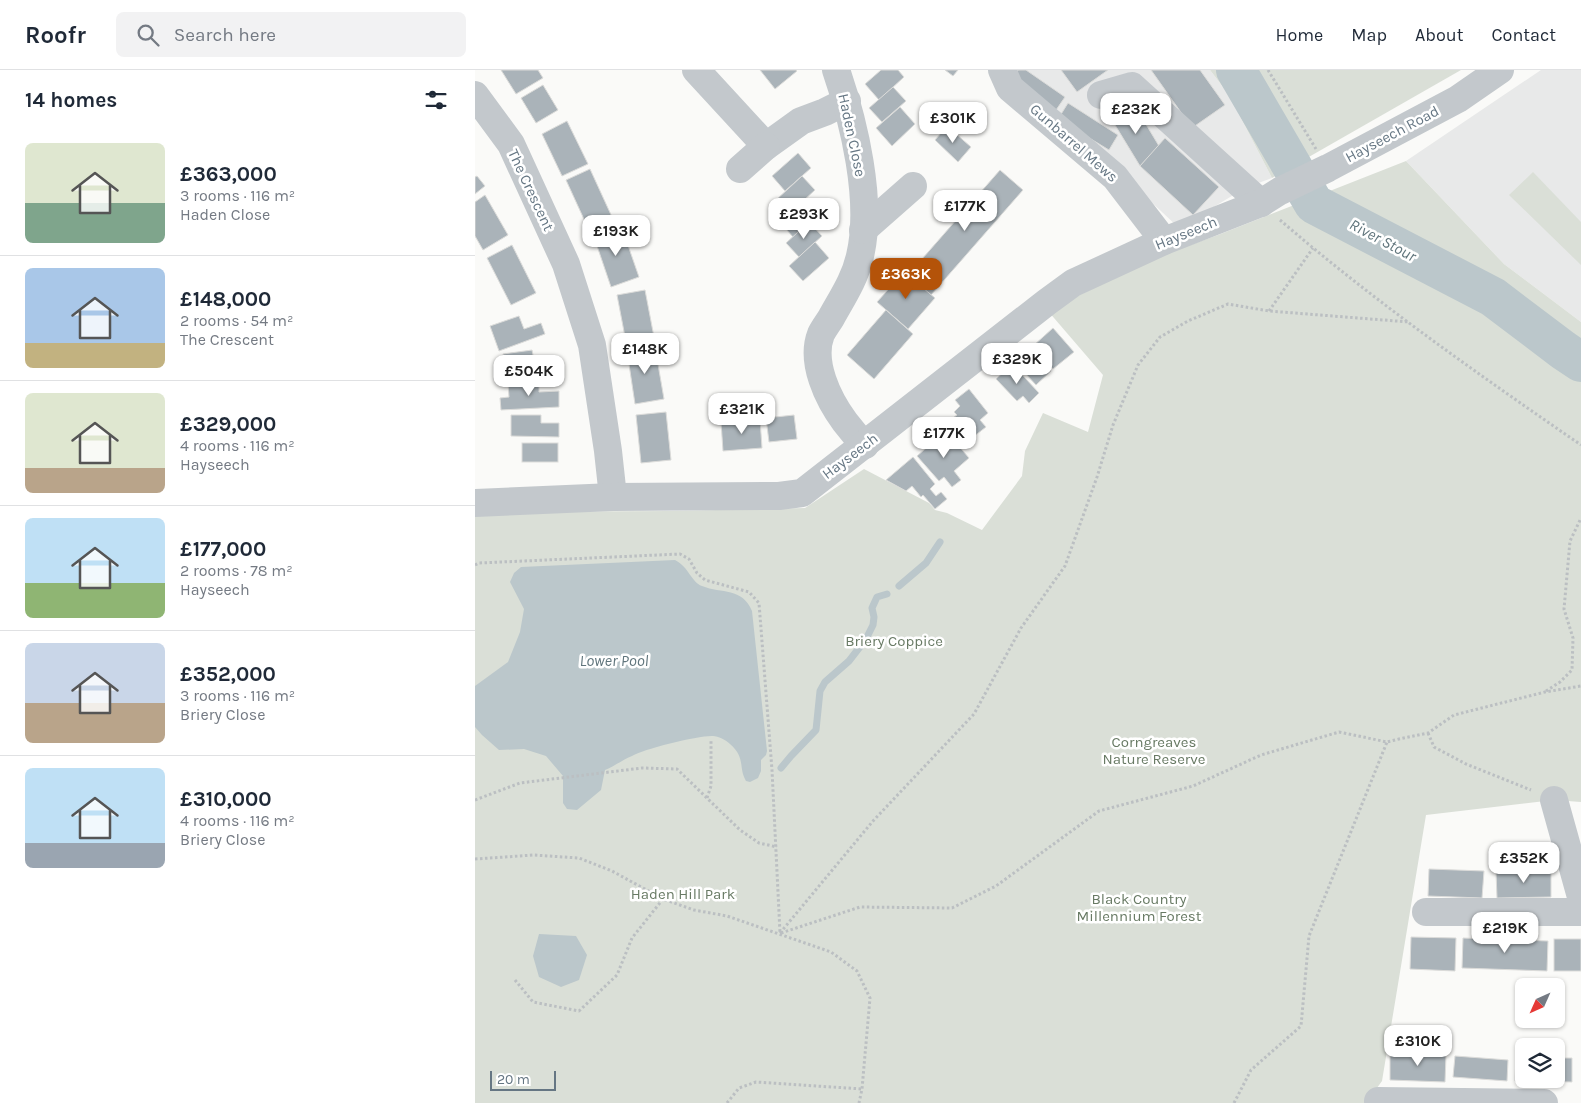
<!DOCTYPE html>
<html lang="en">
<head>
<meta charset="utf-8">
<style>
  body { margin:0; font-family:Karla,sans-serif; background:#f2f2f3; color:#1f2937; height:100vh; display:flex; flex-direction:column; font-size:19px; white-space:nowrap }
  * { box-sizing:border-box; margin:0 }
  p { font-size:16px; color:#747a83 }
  .icon { flex:none; width:28px; height:28px; fill:none; stroke:currentColor; stroke-width:2; stroke-linecap:round; stroke-linejoin:round }
  .map { position:relative; flex:1; overflow:hidden }
  .side { display:flex; flex-direction:column; background:#fff; width:475px }
  .side>* { flex:none }
  .needle { width:32px; rotate:225deg }
  .fabs { position:absolute; left:1040px; top:908px; display:grid; gap:10px }
  .fabs a { display:grid; place-items:center; width:50px; height:50px; border-radius:8px; background:#fff; box-shadow:0 1px 4px #0004; font-size:25px }
  .scale { position:absolute; left:15px; bottom:12px; width:66px; box-sizing:border-box; padding-left:5px; border:2px solid #657683; border-top:0; font-size:14px; line-height:18px; white-space:nowrap; color:#657683; -webkit-text-stroke:4px #fff; paint-order:stroke }
  .price { position:absolute; translate:-50% -42px; padding:0 11px; border-radius:10px; background:#fff; color:#222; font-size:16px; line-height:32px; filter:drop-shadow(0 1px 2px #0008) }
  .price::after { content:''; position:absolute; left:50%; top:30px; width:15px; height:11px; margin-left:-8px; background:inherit; clip-path:polygon(0 0,100% 0,50% 100%) }
  .price.selected { background:#b45309; color:#fff }
  ul { padding:0; list-style:none }
  li { display:flex; align-items:center; gap:15px; height:125px; padding:0 25px }
  li+li { border-top:1px solid #e0e1e3 }
  li span { display:grid; place-items:center; flex:none; width:140px; height:100px; border-radius:8px; color:#555 }
  li>.icon { margin-inline-start:auto }
  span .icon { width:60px; height:60px; fill:#fffc; stroke-width:1 }
  li b { font-size:21px }
  h2 { display:flex; justify-content:space-between; align-items:center; height:60px; padding:0 25px; font-size:21px }
  header { display:flex; align-items:center; gap:30px; box-sizing:border-box; height:70px; padding:0 25px; background:#fff; border-bottom:1px solid #e0e1e3 }
  header strong { font-size:24px }
  nav { display:flex; gap:28px; margin-inline-start:auto; font-size:18px }
  .search { width:350px; height:45px; background:#f2f2f3; display:flex; align-items:center; gap:12px; box-sizing:border-box; padding:0 18px; border-radius:8px; color:#747a83; font-size:19px }
  main { display:flex; flex:1; min-height:0 }
  .map>svg:first-child { display:block }
  .built { fill:#e8e9e9 }
  .green { fill:#dadfd7 }
  .water { fill:#bbc7cb }
  .lines { fill:none; stroke-linecap:round; stroke-linejoin:round }
  .stream { stroke:#bbc7cb; stroke-width:7 }
  .river { stroke:#bbc7cb; stroke-width:40 }
  .building { fill:#aab3b9; stroke:#dcdcda }
  .path { stroke:#bbbfc2; stroke-width:3; stroke-dasharray:2.5 2.5; stroke-linecap:butt }
  .minor { stroke:#c3c8cc; stroke-width:28 }
  .labels { text-anchor:middle; dominant-baseline:central; stroke-width:5; stroke-linejoin:round; paint-order:stroke }
  .street-label { font-size:15px; fill:#657683; stroke:#fff }
  .park-label { font-size:15px; fill:#687a64; stroke:#fff }
  .water-label { font-size:16px; font-style:italic; fill:#60757c; stroke:#fff }
</style>
</head>
<body>
<header>
<strong>Roofr</strong>
<div class="search"><svg class="icon" aria-label="search" viewBox="0 0 24 24"><circle cx="10" cy="10" r="6"/><path d="M15 15l6 6"/></svg>Search here</div>
<nav><a>Home</a><a>Map</a><a>About</a><a>Contact</a></nav>
</header>
<main>
<section class="side">
<h2>14 homes<svg class="icon" aria-label="filters" viewBox="0 0 24 24"><path d="M4 7h16M4 17h16"/><circle cx="9" cy="7" r="2"/><circle cx="15" cy="17" r="2"/></svg></h2>
<ul>
<li><span style="background:linear-gradient(#dfe7d0 60%,#7fa58c 0)"><svg class="icon" aria-label="home" viewBox="0 0 24 24"><path d="M3 11l9-7 9 7M6 9v11h12V9"/></svg></span><div><b>£363,000</b><p>3 rooms · 116 m²</p><p>Haden Close</p></div></li>
<li><span style="background:linear-gradient(#a9c7e8 75%,#c2b280 0)"><svg class="icon" aria-label="home" viewBox="0 0 24 24"><path d="M3 11l9-7 9 7M6 9v11h12V9"/></svg></span><div><b>£148,000</b><p>2 rooms · 54 m²</p><p>The Crescent</p></div></li>
<li><span style="background:linear-gradient(#dfe7d0 75%,#b9a48a 0)"><svg class="icon" aria-label="home" viewBox="0 0 24 24"><path d="M3 11l9-7 9 7M6 9v11h12V9"/></svg></span><div><b>£329,000</b><p>4 rooms · 116 m²</p><p>Hayseech</p></div></li>
<li><span style="background:linear-gradient(#bfe0f5 65%,#8fb573 0)"><svg class="icon" aria-label="home" viewBox="0 0 24 24"><path d="M3 11l9-7 9 7M6 9v11h12V9"/></svg></span><div><b>£177,000</b><p>2 rooms · 78 m²</p><p>Hayseech</p></div></li>
<li><span style="background:linear-gradient(#c9d6e8 60%,#b9a48a 0)"><svg class="icon" aria-label="home" viewBox="0 0 24 24"><path d="M3 11l9-7 9 7M6 9v11h12V9"/></svg></span><div><b>£352,000</b><p>3 rooms · 116 m²</p><p>Briery Close</p></div></li>
<li><span style="background:linear-gradient(#bfe0f5 75%,#9aa5b1 0)"><svg class="icon" aria-label="home" viewBox="0 0 24 24"><path d="M3 11l9-7 9 7M6 9v11h12V9"/></svg></span><div><b>£310,000</b><p>4 rooms · 116 m²</p><p>Briery Close</p></div></li>
</ul>
</section>
<div class="map">
<svg width="1106" height="1033" viewBox="0 0 1106 1033">
  <rect width="100%" height="100%" fill="#fafaf8"/>
  <g class="built">
    <polygon points="536,0 735,0 754,25 797,108 770,118 704,158"/>
    <polygon points="1066,0 1106,0 1106,252 1029,194 931,91"/>
  </g>
  <g class="green">
    <polygon points="735,0 986,0 797,108 754,25"/>
    <polygon points="931,91 1029,194 1106,252 1106,732 1079,730 951,745 907,1011 891,1033 0,1033 0,442 195,441 330,438 389,399 454,433 460,440 472,443 507,460 547,406 550,381 568,343 613,362 628,305 573,241 674,190 743,165"/>
    <polygon points="1058,102 1106,152 1106,195 1034,125"/>
  </g>
  <g class="water">
    <path d="M 200,490 C 214,497 216,512 227,516 C 247,524 267,517 277,541 L 292,681 L 291,685 L 286,690 L 286,701 L 283,708 L 275,712 L 271,711 C 263,697 271,688 255,674 C 251,670 243,666 238,666 C 225,665 168,679 157,686 C 147,690 140,696 130,700 L 126,720 L 102,740 L 92,739 L 88,733 L 88,706 L 71,686 L 49,679 L 24,680 L 7,665 L 0,657 L 0,616 L 33,592 L 45,562 L 49,539 L 35,512 L 39,503 L 46,497 Z"/>
    <polygon points="64,864 101,866 112,885 104,910 86,917 64,907 58,886"/>
  </g>
  <g class="lines">
    <g class="stream">
      <polyline points="424,516 451,493 465,472"/>
      <polyline points="306,698 316,686 341,660 345,621 350,612 374,591 391,569 398,555 399,547 397,538 402,527 412,524"/>
    </g>
    <polyline class="river" points="761,0 839,134 1018,227 1088,280 1106,292"/>
  </g>
  <g class="building">
    <polygon points="26,0 63,0 68,8 41,24"/>
    <polygon points="285,0 321,0 322,1 300,19"/>
    <polygon points="406,0 423,0 429,7 404,30 390,14"/>
    <polygon points="470,0 483,0 478,6"/>
    <polygon points="543,0 551,0 590,27 579,43 538,9"/>
    <polygon points="586,0 633,0 602,22"/>
    <polygon points="676,0 725,0 750,35 717,58"/>
    <polygon points="68,15 83,40 61,53 46,28"/>
    <polygon points="418,17 431,31 407,52 394,38"/>
    <polygon points="593,33 643,65 634,80 583,49"/>
    <polygon points="660,36 684,76 665,96 637,50"/>
    <polygon points="425,37 440,54 417,76 401,58"/>
    <polygon points="92,51 113,94 87,106 67,64"/>
    <polygon points="472,56 496,77 483,92 460,70"/>
    <polygon points="690,68 744,117 718,145 665,96"/>
    <polygon points="323,83 336,98 310,121 297,106"/>
    <polygon points="115,99 137,147 113,158 91,110"/>
    <polygon points="525,100 548,120 456,225 433,205"/>
    <polygon points="2,106 10,116 0,124 0,107"/>
    <polygon points="327,106 340,120 314,144 301,130"/>
    <polygon points="10,125 33,165 8,180 0,166 0,132"/>
    <polygon points="330,130 343,144 318,167 305,152"/>
    <polygon points="334,152 347,166 324,187 311,173"/>
    <polygon points="147,158 164,207 136,217 119,167"/>
    <polygon points="340,172 354,188 328,211 314,196"/>
    <polygon points="37,175 61,223 36,235 12,188"/>
    <polygon points="429,202 460,228 433,259 402,232"/>
    <polygon points="170,220 179,267 151,272 142,225"/>
    <polygon points="411,240 438,264 399,309 372,285"/>
    <polygon points="44,246 49,259 66,253 70,264 24,281 15,256"/>
    <polygon points="578,258 599,282 578,299 558,276"/>
    <polygon points="180,277 189,329 160,334 152,281"/>
    <polygon points="555,277 576,301 561,315 539,291"/>
    <polygon points="57,280 59,290 79,286 82,301 31,309 28,284"/>
    <polygon points="537,294 564,323 554,333 548,326 542,331 521,309"/>
    <polygon points="64,312 64,322 84,321 84,337 26,340 25,328 34,327 33,314"/>
    <polygon points="494,319 513,343 505,350 511,357 498,367 493,361 484,368 472,352 482,345 479,342 485,336 480,330"/>
    <polygon points="191,342 196,390 166,393 161,345"/>
    <polygon points="36,345 66,345 66,353 84,353 84,367 36,366"/>
    <polygon points="319,345 322,369 294,372 291,348"/>
    <polygon points="285,349 287,378 248,381 246,352"/>
    <polygon points="471,361 494,388 479,401 486,410 477,417 469,407 464,411 442,386"/>
    <rect x="47" y="373" width="36" height="19"/>
    <polygon points="438,387 460,414 455,419 461,426 466,422 472,429 460,439 448,425 446,427 437,416 431,421 411,410"/>
    <polygon points="954,799 1009,801 1007,828 953,826"/>
    <polygon points="1076,801 1076,827 1022,828 1021,802"/>
    <polygon points="936,867 981,868 980,901 935,899"/>
    <polygon points="988,868 1073,871 1072,901 987,898"/>
    <rect x="1079" y="869" width="27" height="32"/>
    <polygon points="915,983 971,985 970,1012 915,1010"/>
    <polygon points="980,986 1033,990 1032,1011 978,1007"/>
    <polygon points="1041,987 1049,987 1049,1009 1081,1009 1081,988 1097,988 1097,1012 1040,1011"/>
  </g>
  <g class="lines">
    <g class="path">
      <polyline points="793,0 841,79"/>
      <path d="M 805,150 C 900,232 1003,304 1106,375"/>
      <polyline points="794,241 838,178"/>
      <polyline points="0,495 4,493 205,484 214,489 222,503 230,510 274,522 284,533 297,700 305,863"/>
      <polyline points="1071,621 1085,612 1097,600 1098,568 1089,539 1095,471 1106,448"/>
      <polyline points="953,663 959,677 991,694 1056,720"/>
      <polyline points="232,728 236,716 236,669"/>
      <polyline points="0,730 45,713 167,698 202,699 265,760 284,773 302,777"/>
      <polyline points="0,789 59,785 104,788 137,801 188,829 219,840 252,846 356,882 382,901 395,928 387,1019 384,1033"/>
      <polyline points="305,863 398,751 499,644 546,558 590,496 622,407 638,355 663,295 685,267 713,251 753,234 794,241 934,252"/>
      <polyline points="306,863 385,837 477,838 521,816 624,741 718,716 786,685 864,662 912,672 924,669 953,663 979,645 1070,622 1106,616"/>
      <polyline points="40,910 58,932 104,941 142,905 157,868 188,829"/>
      <polyline points="252,1033 264,1018 281,1012 387,1019"/>
      <polyline points="759,1033 776,1000 826,956 834,866 912,672"/>
    </g>
    <g class="minor">
      <polyline points="221,0 291,76 326,51 350,42 372,31"/>
      <path d="M 361,0 C 379,52 398,131 385,186 C 380,209 367,228 356,248 C 353,253 349,258 346,264 C 335,292 353,329 370,352 C 376,360 383,368 390,375"/>
      <polyline points="527,0 535,18 640,107 689,171"/>
      <polyline points="0,25 36,74 91,194 117,275 133,381 138,427"/>
      <polyline points="626,25 657,16 786,133"/>
      <polyline points="265,99 291,76"/>
      <polyline points="388,160 438,116"/>
      <polyline points="0,433 138,427 304,426 327,423 572,232 598,213 689,171 786,133 805,121 853,98 983,29 1025,0"/>
      <polyline points="1079,730 1106,827"/>
      <polyline points="951,842 1106,842"/>
      <polyline points="903,1031 1069,1033"/>
    </g>
  </g>
  <g class="labels">
    <g class="street-label">
      <text transform="translate(917 64) rotate(-28)">Hayseech Road</text>
      <text transform="translate(377 65) rotate(78)">Haden Close</text>
      <text transform="translate(599 73) rotate(41)">Gunbarrel Mews</text>
      <text transform="translate(56 120) rotate(65)">The Crescent</text>
      <text transform="translate(711 163) rotate(-22)">Hayseech</text>
      <text transform="translate(375 386) rotate(-37)">Hayseech</text>
    </g>
    <g class="park-label">
      <text x="419" y="571">Briery Coppice</text>
      <text x="679" y="672">Corngreaves<tspan x="679" dy="17">Nature Reserve</tspan></text>
      <text x="208" y="824">Haden Hill Park</text>
      <text x="664" y="829">Black Country<tspan x="664" dy="17">Millennium Forest</tspan></text>
    </g>
    <g class="water-label">
      <text transform="translate(908 170) rotate(28)">River Stour</text>
      <text x="139" y="590">Lower Pool</text>
    </g>
  </g>
</svg>
<div class="fabs">
<a><svg class="needle" viewBox="-14 -14 28 28"><path d="M0-13l5 13h-10z" fill="#e53935"/><path d="M0 13l5-13h-10z" fill="#747a83"/></svg></a>
<a><svg class="icon" aria-label="layers" viewBox="0 0 24 24"><path d="M12 4l9 5-9 5-9-5zM3 14l9 5 9-5"/></svg></a>
</div>
<div class="scale">20 m</div>
<b class="price" style="left:661px;top:65px">£232K</b>
<b class="price" style="left:478px;top:74px">£301K</b>
<b class="price" style="left:490px;top:162px">£177K</b>
<b class="price" style="left:329px;top:170px">£293K</b>
<b class="price" style="left:141px;top:187px">£193K</b>
<b class="price selected" style="left:431px;top:230px">£363K</b>
<b class="price" style="left:170px;top:305px">£148K</b>
<b class="price" style="left:542px;top:315px">£329K</b>
<b class="price" style="left:54px;top:327px">£504K</b>
<b class="price" style="left:267px;top:365px">£321K</b>
<b class="price" style="left:469px;top:389px">£177K</b>
<b class="price" style="left:1049px;top:814px">£352K</b>
<b class="price" style="left:1030px;top:884px">£219K</b>
<b class="price" style="left:943px;top:997px">£310K</b>
</div>
</main>
</body>
</html>
